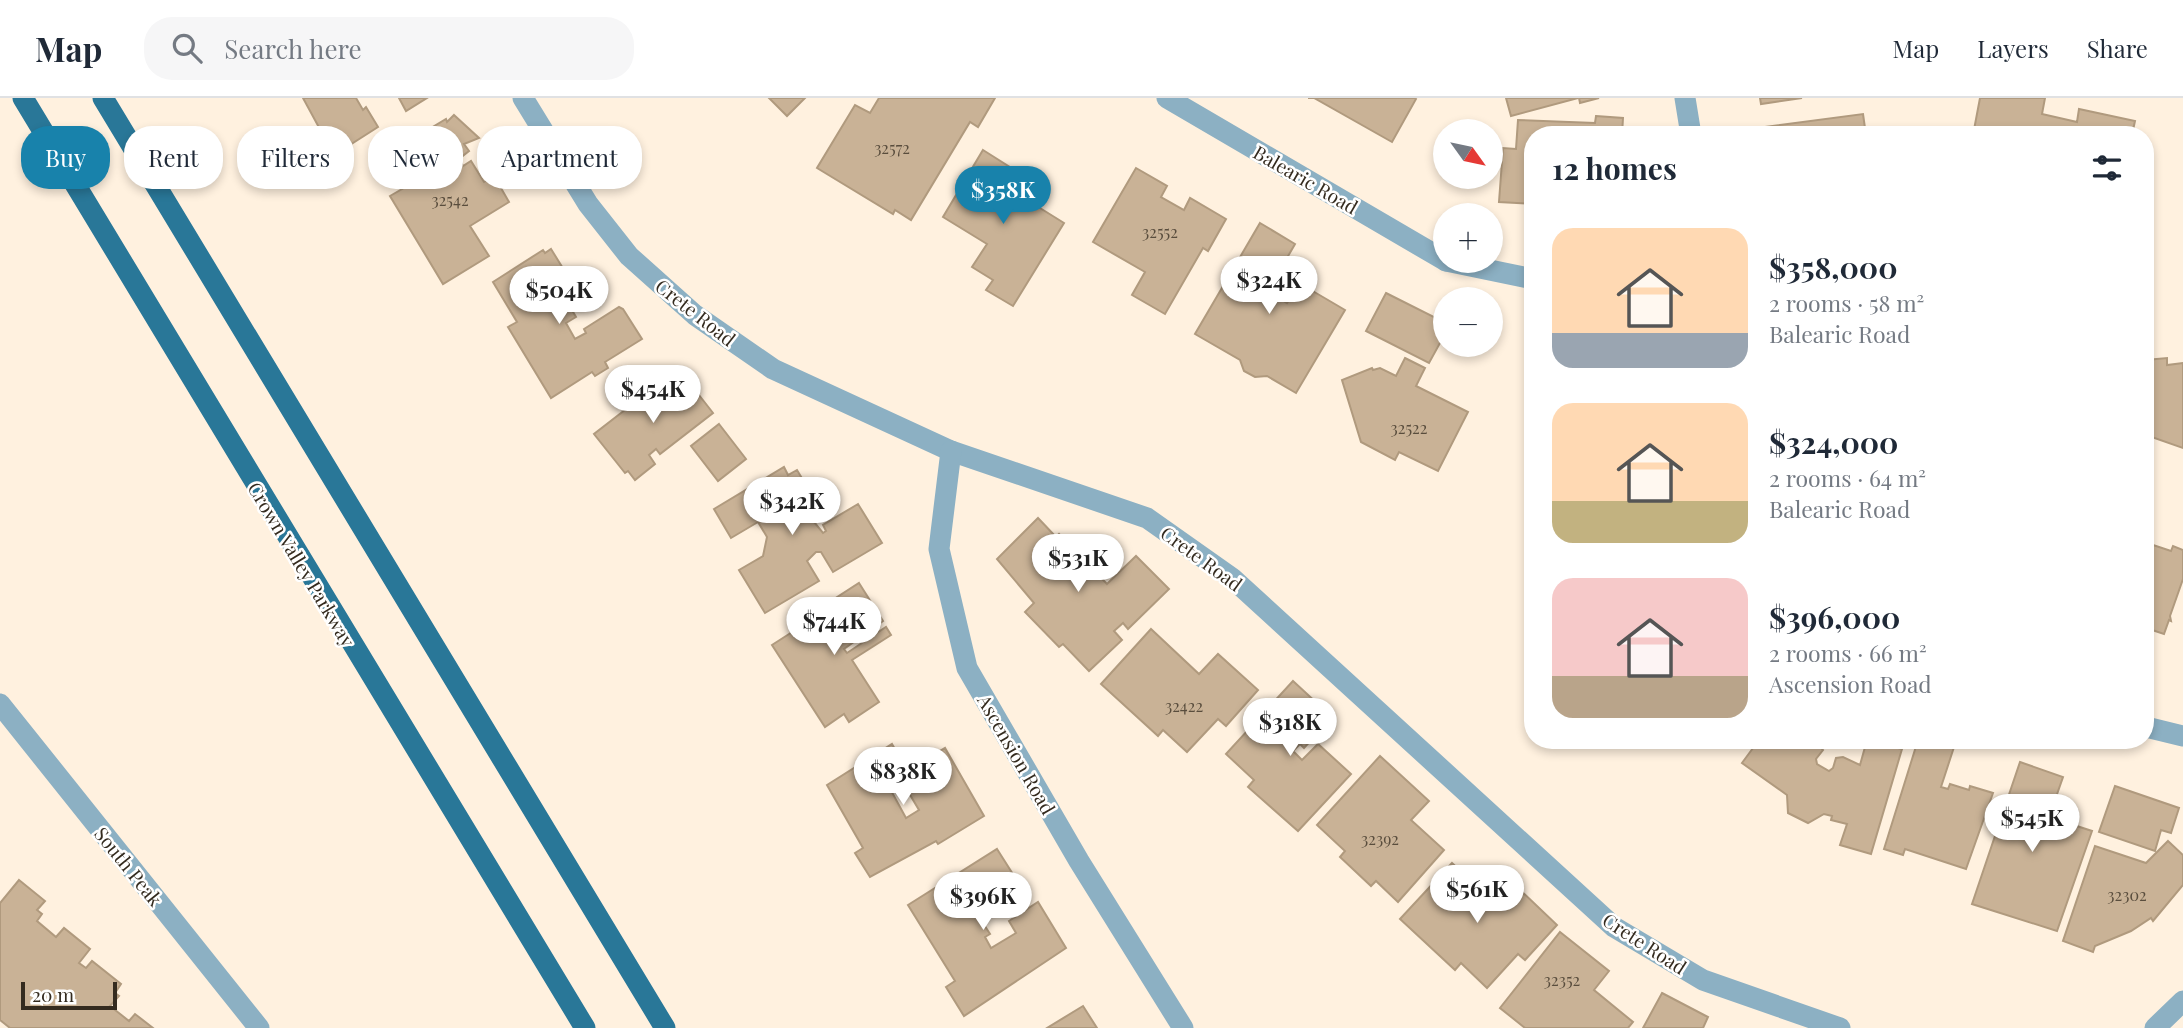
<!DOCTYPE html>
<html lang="en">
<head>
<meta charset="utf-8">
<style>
  body { margin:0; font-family:"Playfair Display",serif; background:#f6f6f7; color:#1f2937; height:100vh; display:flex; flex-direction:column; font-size:26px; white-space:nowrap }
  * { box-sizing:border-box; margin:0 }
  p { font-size:23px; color:#747a83 }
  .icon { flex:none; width:38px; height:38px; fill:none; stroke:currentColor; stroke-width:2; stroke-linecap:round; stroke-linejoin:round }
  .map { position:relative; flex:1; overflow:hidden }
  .details { position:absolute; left:1524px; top:28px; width:630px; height:623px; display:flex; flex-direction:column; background:#fff; border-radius:28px; box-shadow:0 4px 10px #0003 }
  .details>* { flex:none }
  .top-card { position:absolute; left:21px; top:28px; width:665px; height:63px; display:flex; gap:14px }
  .needle { width:46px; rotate:123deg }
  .buttons { position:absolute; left:1433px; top:21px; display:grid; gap:14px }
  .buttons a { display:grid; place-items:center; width:70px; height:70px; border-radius:50%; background:#fff; box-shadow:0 4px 10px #0003; font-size:35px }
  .scale { position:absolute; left:21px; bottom:18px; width:96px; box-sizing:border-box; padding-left:7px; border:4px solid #342b1f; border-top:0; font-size:19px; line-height:24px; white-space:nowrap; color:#342b1f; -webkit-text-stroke:5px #fff; paint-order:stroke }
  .price { position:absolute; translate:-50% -60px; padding:0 16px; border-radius:24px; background:#fff; color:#222; font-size:23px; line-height:46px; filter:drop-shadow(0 2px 4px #0008) }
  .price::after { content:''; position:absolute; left:50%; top:42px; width:21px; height:16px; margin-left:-10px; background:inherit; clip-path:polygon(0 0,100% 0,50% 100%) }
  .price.active { background:#1882ab; color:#fff }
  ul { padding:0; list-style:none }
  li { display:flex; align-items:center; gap:21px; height:175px; padding:0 28px }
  li span { display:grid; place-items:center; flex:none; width:196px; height:140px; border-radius:21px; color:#555 }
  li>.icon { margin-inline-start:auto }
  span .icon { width:84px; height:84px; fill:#fffc; stroke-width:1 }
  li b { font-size:30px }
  h2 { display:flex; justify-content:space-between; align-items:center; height:84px; padding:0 28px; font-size:30px }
  .pill { padding:0 24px; border-radius:28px; background:#fff; box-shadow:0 4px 10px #0003; font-size:24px; line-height:63px }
  .pill.active { background:#1882ab; color:#fff }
  header { display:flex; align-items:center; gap:42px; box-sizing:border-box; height:98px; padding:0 35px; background:#fff; border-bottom:2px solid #e0e1e3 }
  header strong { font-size:33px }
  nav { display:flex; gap:38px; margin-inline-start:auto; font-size:24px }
  .search { width:490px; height:63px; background:#f6f6f7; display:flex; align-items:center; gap:18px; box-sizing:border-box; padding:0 24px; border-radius:28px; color:#747a83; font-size:26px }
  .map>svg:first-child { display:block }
  .building { fill:#c9b296; stroke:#b09a7e; stroke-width:2 }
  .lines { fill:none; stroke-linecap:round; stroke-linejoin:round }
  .street { stroke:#8cb0c3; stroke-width:21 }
  .primary { stroke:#297798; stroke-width:21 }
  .labels { text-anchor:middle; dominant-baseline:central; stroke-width:5; stroke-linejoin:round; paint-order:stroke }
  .number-label { font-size:16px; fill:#594d3d }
  .street-label { font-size:19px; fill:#342b1f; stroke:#fff }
</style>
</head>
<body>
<header>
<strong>Map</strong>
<div class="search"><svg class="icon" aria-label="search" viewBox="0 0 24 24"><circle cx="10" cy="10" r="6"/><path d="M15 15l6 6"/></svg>Search here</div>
<nav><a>Map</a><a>Layers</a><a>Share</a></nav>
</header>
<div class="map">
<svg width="2183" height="930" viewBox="0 0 2183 930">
  <rect width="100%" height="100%" fill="#fff1df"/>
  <g class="building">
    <polygon points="303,0 356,0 363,12 366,9 378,29 334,57"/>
    <polygon points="399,0 427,0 406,13"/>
    <polygon points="769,0 805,0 787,18"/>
    <polygon points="879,0 995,0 978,29 970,24 911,122 895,112 893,116 817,70 855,7 870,15"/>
    <polygon points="1308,0 1415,0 1416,1 1392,44 1314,0"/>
    <polygon points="1506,0 1578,0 1511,18"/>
    <polygon points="1579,0 1599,0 1580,5"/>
    <polygon points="1760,0 1802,0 1761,6"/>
    <polygon points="1980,0 2045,0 2042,16 2077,24 2079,11 2135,23 2132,37 1973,37"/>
    <polygon points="1863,16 1866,37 1750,37 1749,31"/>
    <polygon points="454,17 479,40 464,46 469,53 459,61 463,68 471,63 484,84 494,78 509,104 470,128 489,158 443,186 390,98 402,91 373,65 446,21 447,24"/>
    <polygon points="1596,18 1623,20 1622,37 1533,37 1533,106 1499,104 1503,50 1516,51 1518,22 1595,25"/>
    <polygon points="983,52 1021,76 1011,92 1064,125 1013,208 986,192 993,182 972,169 987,146 943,119"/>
    <polygon points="1136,70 1167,88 1161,99 1184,112 1190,100 1226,121 1208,153 1203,150 1165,216 1132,197 1145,174 1093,144"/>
    <polygon points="1260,125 1295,146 1268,193 1287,205 1299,185 1345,212 1296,295 1267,278 1255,279 1244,273 1240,262 1195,236"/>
    <polygon points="551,151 569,180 563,185 565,189 550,199 555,208 566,202 576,219 566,225 575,241 586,235 584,231 619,209 623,211 642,241 605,264 608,270 595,278 592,274 551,300 508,229 517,224 493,184 543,152 545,155"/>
    <polygon points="1386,195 1446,225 1446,234 1429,265 1366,233"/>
    <polygon points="1532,250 1533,250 1533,290 1531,279 1528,279"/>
    <polygon points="1405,260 1425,270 1416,288 1468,314 1438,373 1399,354 1395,362 1361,344 1342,282 1372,270 1373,272 1380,270 1396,278"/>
    <polygon points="2167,260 2167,267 2183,265 2183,350 2146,337 2146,262"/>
    <polygon points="681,274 713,315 660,356 656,351 649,357 655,366 635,382 628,373 625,375 594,336 661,284 664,287"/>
    <polygon points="719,326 746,361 718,383 691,348"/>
    <polygon points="784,369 788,377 797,372 809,392 801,397 816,423 814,424 823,435 826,433 823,427 858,406 882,445 833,474 821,454 816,454 807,463 819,483 765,515 739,472 763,458 767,439 758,424 731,440 714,411"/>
    <polygon points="1038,420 1056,439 1059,436 1107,486 1136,458 1169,491 1128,531 1123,525 1114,533 1122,542 1089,573 1063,546 1059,549 1025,514 1034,505 997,461"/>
    <polygon points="2150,446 2171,453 2173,448 2183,452 2183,481 2170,518 2171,523 2169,522 2164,536 2146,530 2146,447"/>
    <polygon points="859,485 883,523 844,551 847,555 886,529 891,537 852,562 879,604 849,624 844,616 825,629 772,547 814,520 833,506 831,503"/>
    <polygon points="1151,531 1199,576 1218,556 1258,592 1226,628 1218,621 1187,654 1163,632 1158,638 1101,586"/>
    <polygon points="1293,583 1332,619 1304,650 1300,646 1293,653 1302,662 1318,646 1351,676 1298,733 1248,689 1254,682 1226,656"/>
    <polygon points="1759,642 1791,642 1795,645 1797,642 1814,642 1823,652 1816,661 1817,666 1829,673 1833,670 1836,660 1843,659 1860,667 1867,642 1902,651 1871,756 1840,747 1847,726 1831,722 1832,718 1824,716 1808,725 1788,715 1787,697 1742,665"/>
    <polygon points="1918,642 1942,642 1955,646 1941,689 1948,691 1950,686 1969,692 1970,688 1993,695 1966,771 1905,751 1903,757 1884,751"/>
    <polygon points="892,646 910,677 889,689 906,720 919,712 906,690 928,677 920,665 945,650 984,718 938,746 936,743 870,779 855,755 863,750 827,687"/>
    <polygon points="1380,658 1429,703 1411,722 1444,752 1398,804 1376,783 1371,788 1340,759 1345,753 1317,727"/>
    <polygon points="2020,664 2063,679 2049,719 2092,733 2057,833 1972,806"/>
    <polygon points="2115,688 2179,710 2171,735 2161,732 2155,753 2099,734"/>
    <polygon points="2168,743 2183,757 2183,787 2153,823 2151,820 2131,833 2095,848 2093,854 2063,843 2095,748 2146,765"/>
    <polygon points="997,751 1023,792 979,819 990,836 985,839 991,850 1016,835 1009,823 1038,804 1066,850 964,918 946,889 955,883 908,807"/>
    <polygon points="1452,765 1499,809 1517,789 1557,827 1525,862 1518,856 1487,890 1461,865 1455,872 1400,821"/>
    <polygon points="19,782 45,803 37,812 42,816 37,823 56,839 64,830 90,851 79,865 86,870 92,863 121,886 115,895 119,898 110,908 129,923 135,916 153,930 10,930 0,922 0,805"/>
    <polygon points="1560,834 1609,873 1594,892 1633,924 1628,930 1525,930 1500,910"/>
    <polygon points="1662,895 1708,919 1703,930 1643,930"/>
    <polygon points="1083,908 1097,930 1047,930"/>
  </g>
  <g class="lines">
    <g class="street">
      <polyline points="523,0 588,106 629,158 695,217 773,271 951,353 1147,420 1232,480 1614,829 1703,882 1840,930"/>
      <polyline points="1167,0 1446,163"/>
      <polyline points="1685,0 1691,37"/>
      <polyline points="1446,163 1533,181"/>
      <polyline points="951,353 939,451 967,570 1079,763 1183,930"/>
      <polyline points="0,606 259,930"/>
      <polyline points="2146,629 2183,638"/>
      <polyline points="2155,930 2183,903"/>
    </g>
    <g class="primary">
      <polyline points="23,0 585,930"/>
      <polyline points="103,0 665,930"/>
    </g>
  </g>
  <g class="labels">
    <g class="number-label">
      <text x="892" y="49">32572</text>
      <text x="450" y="101">32542</text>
      <text x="1160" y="133">32552</text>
      <text x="1409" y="329">32522</text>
      <text x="1184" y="607">32422</text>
      <text x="1380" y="740">32392</text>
      <text x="2127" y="796">32302</text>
      <text x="1562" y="881">32352</text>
    </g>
    <g class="street-label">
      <text transform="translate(1306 81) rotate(30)">Balearic Road</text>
      <text transform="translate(696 214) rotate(38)">Crete Road</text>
      <text transform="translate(1202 460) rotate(36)">Crete Road</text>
      <text transform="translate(302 466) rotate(59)">Crown Valley Parkway</text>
      <text transform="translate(1017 656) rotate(60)">Ascension Road</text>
      <text transform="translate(129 768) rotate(51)">South Peak</text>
      <text transform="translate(1645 845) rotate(33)">Crete Road</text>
    </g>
  </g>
</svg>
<div class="buttons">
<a><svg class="needle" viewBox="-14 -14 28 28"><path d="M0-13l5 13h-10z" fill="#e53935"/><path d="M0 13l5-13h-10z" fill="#747a83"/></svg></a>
<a>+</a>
<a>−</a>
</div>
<div class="scale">20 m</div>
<b class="price active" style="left:1003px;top:128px">$358K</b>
<b class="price" style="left:1269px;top:218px">$324K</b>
<b class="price" style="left:559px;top:228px">$504K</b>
<b class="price" style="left:653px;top:327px">$454K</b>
<b class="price" style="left:792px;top:439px">$342K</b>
<b class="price" style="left:1078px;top:496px">$531K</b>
<b class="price" style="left:834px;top:559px">$744K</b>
<b class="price" style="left:1290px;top:660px">$318K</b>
<b class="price" style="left:903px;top:709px">$838K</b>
<b class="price" style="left:2032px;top:756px">$545K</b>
<b class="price" style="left:1477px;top:827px">$561K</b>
<b class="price" style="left:983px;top:834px">$396K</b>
<div class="top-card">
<a class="pill active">Buy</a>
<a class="pill">Rent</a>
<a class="pill">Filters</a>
<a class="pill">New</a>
<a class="pill">Apartment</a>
</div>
<section class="details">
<h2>12 homes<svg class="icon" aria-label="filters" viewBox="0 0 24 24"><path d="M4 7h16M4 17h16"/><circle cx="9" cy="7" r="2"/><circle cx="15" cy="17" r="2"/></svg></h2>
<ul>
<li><span style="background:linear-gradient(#ffd9b3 75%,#9aa5b1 0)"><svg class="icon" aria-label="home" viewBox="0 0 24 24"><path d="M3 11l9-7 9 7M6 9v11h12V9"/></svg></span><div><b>$358,000</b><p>2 rooms · 58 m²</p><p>Balearic Road</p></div></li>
<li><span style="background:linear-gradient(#ffd9b3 70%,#c2b280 0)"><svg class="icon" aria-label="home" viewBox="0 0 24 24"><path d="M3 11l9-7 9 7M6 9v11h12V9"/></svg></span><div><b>$324,000</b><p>2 rooms · 64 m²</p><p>Balearic Road</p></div></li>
<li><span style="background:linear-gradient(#f6c9c9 70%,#b9a48a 0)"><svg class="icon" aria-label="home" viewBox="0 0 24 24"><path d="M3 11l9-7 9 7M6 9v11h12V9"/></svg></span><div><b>$396,000</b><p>2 rooms · 66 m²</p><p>Ascension Road</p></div></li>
</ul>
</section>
</div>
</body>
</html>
